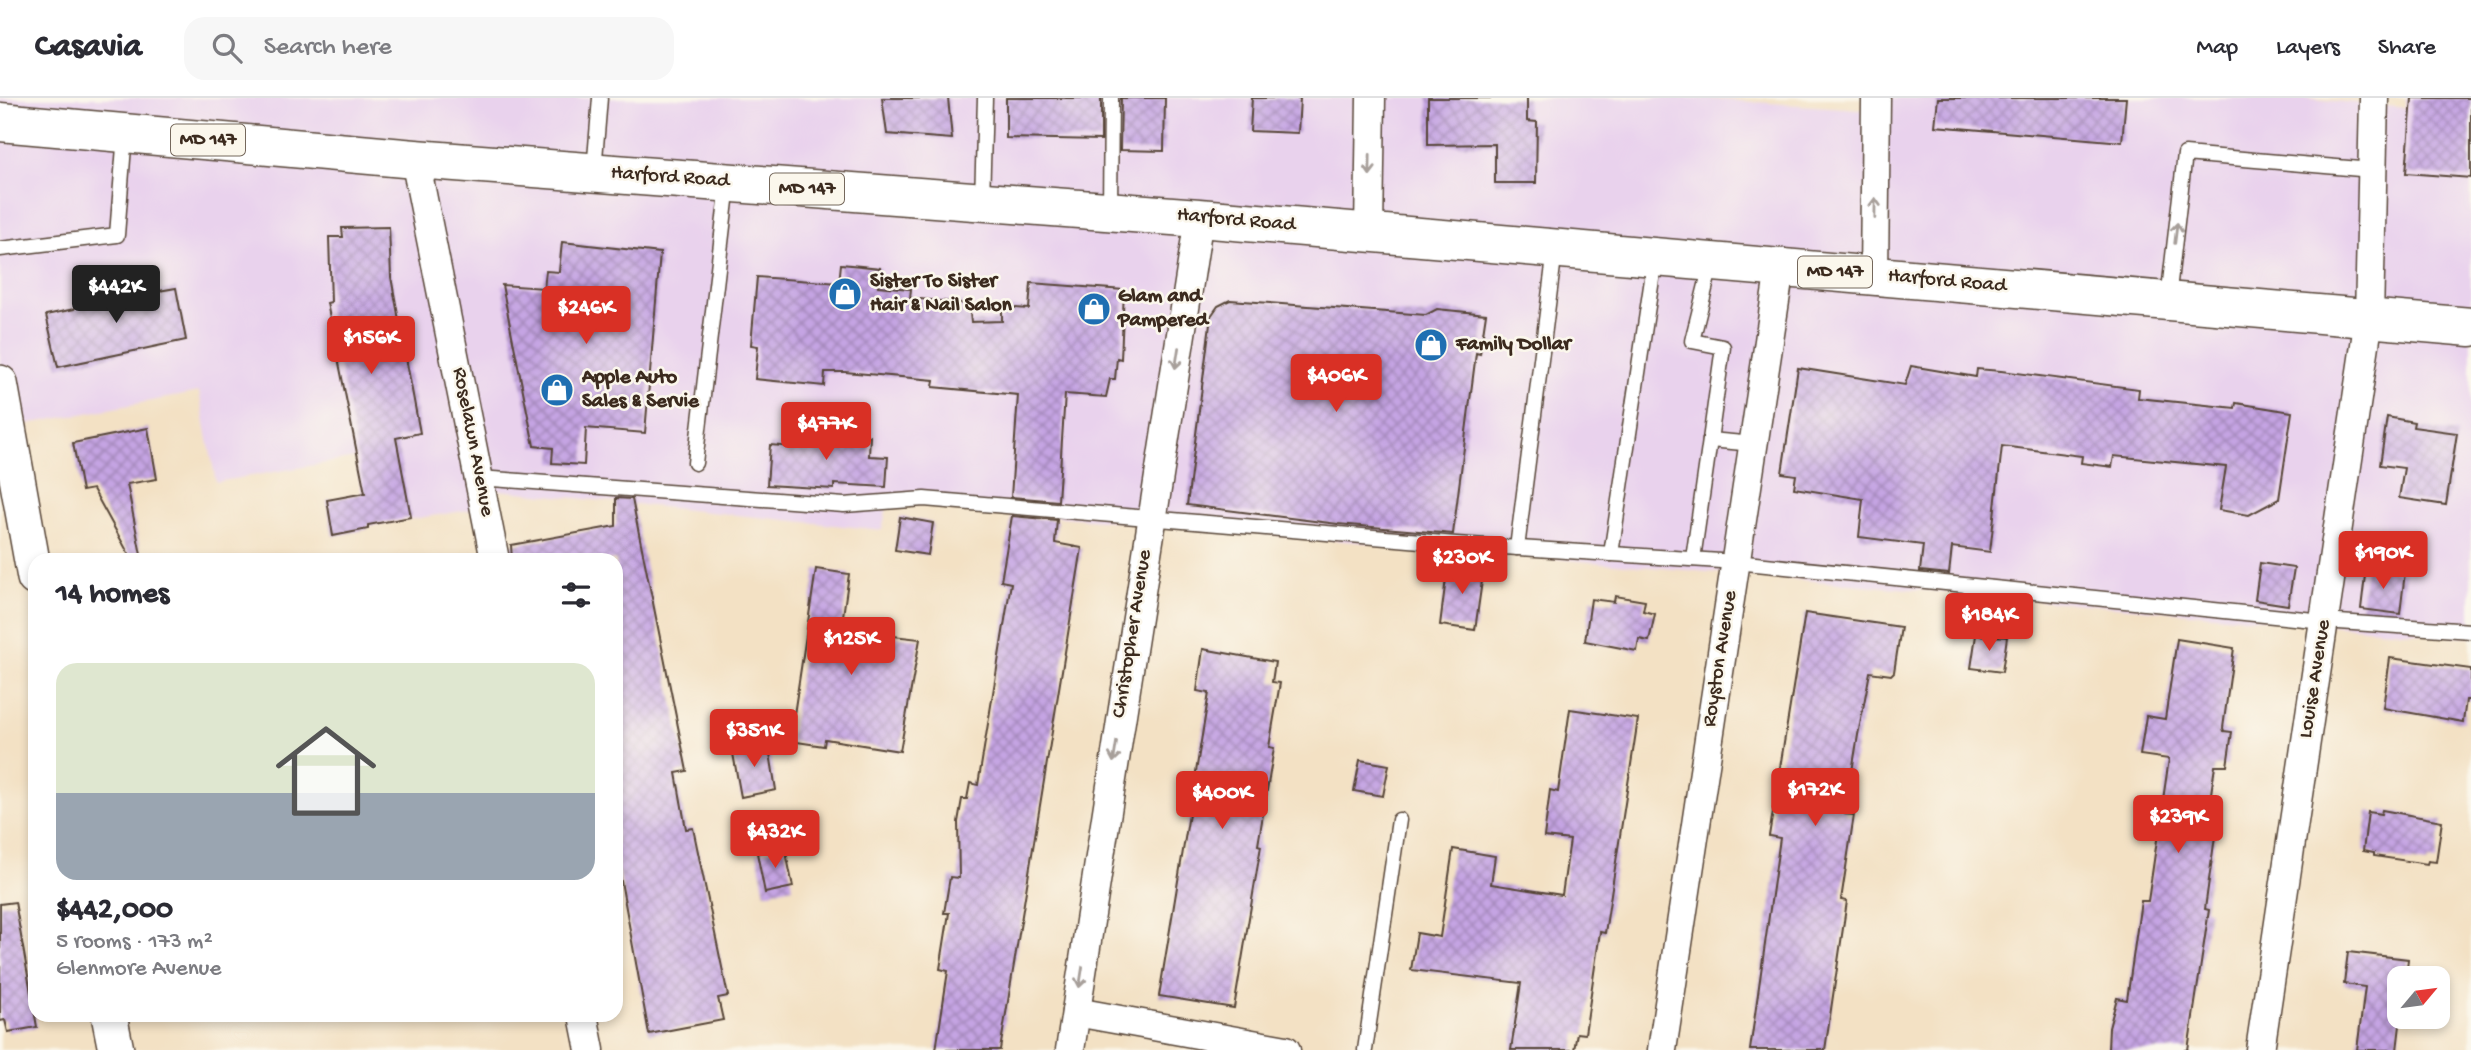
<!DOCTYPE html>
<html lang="en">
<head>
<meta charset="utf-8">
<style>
  body { margin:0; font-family:"Gochi Hand",sans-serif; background:#f7f7f7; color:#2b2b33; height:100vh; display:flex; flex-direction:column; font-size:26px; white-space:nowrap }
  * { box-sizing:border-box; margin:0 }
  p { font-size:23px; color:#7c7c81 }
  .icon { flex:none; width:38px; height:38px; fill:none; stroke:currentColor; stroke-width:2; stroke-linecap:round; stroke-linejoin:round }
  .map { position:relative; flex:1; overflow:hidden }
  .details { position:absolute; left:28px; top:455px; width:595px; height:469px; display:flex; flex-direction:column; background:#fff; border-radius:21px; box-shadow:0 4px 10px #0003 }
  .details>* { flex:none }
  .needle { width:46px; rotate:61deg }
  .controls { position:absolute; left:2387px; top:868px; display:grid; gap:14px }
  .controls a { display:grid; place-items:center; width:63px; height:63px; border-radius:14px; background:#fff; box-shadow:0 4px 10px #0003; font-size:35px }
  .price { position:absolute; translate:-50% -60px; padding:0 16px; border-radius:7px; background:#d93025; color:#fff; font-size:23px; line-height:46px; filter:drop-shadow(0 2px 4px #0008) }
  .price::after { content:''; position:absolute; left:50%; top:42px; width:21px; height:16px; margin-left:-10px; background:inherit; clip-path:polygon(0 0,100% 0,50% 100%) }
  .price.on { background:#222; color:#fff }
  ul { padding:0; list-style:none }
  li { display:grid; align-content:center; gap:14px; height:371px; padding:0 28px }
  li span { display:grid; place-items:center; height:217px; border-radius:21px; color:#555 }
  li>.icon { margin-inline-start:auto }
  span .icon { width:126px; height:126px; fill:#fffc; stroke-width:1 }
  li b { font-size:30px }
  h2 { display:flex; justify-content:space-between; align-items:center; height:84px; padding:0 28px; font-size:30px }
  header { display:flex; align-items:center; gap:42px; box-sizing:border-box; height:98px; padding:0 35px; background:#fff; border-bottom:2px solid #e1e1e2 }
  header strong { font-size:33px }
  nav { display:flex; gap:38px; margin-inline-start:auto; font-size:24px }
  .search { width:490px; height:63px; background:#f7f7f7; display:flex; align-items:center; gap:18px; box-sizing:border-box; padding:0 24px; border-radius:21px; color:#7c7c81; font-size:26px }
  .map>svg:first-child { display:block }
  .built { fill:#e9d2ed }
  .building { fill:url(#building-cross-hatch) }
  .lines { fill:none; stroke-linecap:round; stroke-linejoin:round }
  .service-casing { stroke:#574537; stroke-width:17 }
  .minor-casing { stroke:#574537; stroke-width:31 }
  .tertiary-casing { stroke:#574537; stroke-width:38 }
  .primary-casing { stroke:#574537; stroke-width:41 }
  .service { stroke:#fff; stroke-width:14 }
  .minor { stroke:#fff; stroke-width:28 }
  .tertiary { stroke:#fff; stroke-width:35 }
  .primary { stroke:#fff; stroke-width:38 }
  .oneway { stroke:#a79f9a }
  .labels { text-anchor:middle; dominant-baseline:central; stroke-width:5; stroke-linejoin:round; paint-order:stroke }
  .shield { fill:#fbf7ec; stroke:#75685c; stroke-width:2 }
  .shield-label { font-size:19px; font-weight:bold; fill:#3b2a1e }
  .street-label { font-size:21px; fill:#3b2a1e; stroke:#fbf7ec }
  .poi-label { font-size:21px; font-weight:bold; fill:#3b2a1e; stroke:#fbf7ec; text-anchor:start }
</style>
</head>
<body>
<header>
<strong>Casavia</strong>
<div class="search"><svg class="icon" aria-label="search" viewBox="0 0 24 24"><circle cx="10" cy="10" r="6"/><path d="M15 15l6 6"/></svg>Search here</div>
<nav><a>Map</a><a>Layers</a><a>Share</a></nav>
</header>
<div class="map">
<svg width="2471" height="952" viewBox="0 0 2471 952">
  <defs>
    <pattern id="building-cross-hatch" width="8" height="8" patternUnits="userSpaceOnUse" patternTransform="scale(1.75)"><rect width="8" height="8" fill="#c5a4e3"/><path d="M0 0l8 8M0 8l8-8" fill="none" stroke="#a186b7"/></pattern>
  </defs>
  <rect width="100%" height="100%" fill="#fbf7ec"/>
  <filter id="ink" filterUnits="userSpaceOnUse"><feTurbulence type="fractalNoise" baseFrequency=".0143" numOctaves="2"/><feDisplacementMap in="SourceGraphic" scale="14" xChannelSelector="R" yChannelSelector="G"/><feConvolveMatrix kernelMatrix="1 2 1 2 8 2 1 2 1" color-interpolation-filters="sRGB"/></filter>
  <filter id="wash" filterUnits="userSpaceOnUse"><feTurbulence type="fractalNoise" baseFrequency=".00686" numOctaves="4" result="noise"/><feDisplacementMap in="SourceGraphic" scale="28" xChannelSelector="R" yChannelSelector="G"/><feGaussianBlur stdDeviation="1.57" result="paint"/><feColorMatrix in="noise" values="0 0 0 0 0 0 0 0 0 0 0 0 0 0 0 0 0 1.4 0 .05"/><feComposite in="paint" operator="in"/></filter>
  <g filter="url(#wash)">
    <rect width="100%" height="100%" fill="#f3e1c4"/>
    <polygon class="built" points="0,0 1693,0 1874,12 1874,0 2304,0 2405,10 2406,0 2471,0 2471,539 888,404 882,432 479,390 482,410 368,428 355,360 216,384 199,294 7,330 0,289"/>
    <g id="blocks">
      <g class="building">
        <polygon points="882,0 948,0 952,41 887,36"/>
        <polygon points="1006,0 1101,0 1101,42 1006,40"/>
        <polygon points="1121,0 1165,0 1164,53 1120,52"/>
        <polygon points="1252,0 1300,0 1298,35 1250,33"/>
        <polygon points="1428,0 1527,0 1527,23 1537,24 1536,85 1495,85 1495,46 1428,47"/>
        <polygon points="1938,0 2126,0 2122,44 1935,28"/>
        <polygon points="2412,0 2471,0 2471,80 2406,75"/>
        <polygon points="389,129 391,179 420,335 396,340 411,419 368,427 368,431 333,438 327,402 365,395 327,205 331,204 329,139 343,139 342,130"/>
        <polygon points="562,144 660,155 645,335 586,330 584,367 552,365 553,350 534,348 502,187 544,190 546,173 559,174"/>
        <polygon points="841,166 880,170 878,188 911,191 910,200 969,206 971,224 1002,223 1002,209 1029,211 1031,185 1124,192 1121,261 1117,260 1115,281 1110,281 1106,299 1065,296 1058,403 1011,399 1018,297 933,289 934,282 845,274 825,274 824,288 755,281 758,248 751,247 757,179 839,185"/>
        <polygon points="140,190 148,195 176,190 186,242 58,269 46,217 74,211 80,203"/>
        <polygon points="1230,202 1426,217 1437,211 1486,216 1480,256 1476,255 1453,436 1338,426 1187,407 1211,218 1218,208"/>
        <polygon points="1911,268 1976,279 1977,271 2001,273 2139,291 2138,300 2235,310 2236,305 2292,314 2279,401 2249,417 2219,412 2226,369 2114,358 2112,369 2081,365 2082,358 2002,348 1990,454 1952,449 1949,476 1920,473 1923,447 1859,439 1863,401 1794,390 1796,377 1782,375 1798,270 1905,287"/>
        <polygon points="2387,319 2414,324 2413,329 2457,335 2446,407 2399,400 2404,370 2380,367"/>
        <polygon points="148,330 157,381 127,386 142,462 132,462 93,391 82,393 73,345"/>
        <polygon points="795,334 870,338 869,358 888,359 886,389 834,386 834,391 767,387 770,347 794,349"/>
        <polygon points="616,400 632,401 687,673 676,675 686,731 693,730 728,898 718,900 723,922 649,936 616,756 616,462 512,462 511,447 616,428"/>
        <polygon points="1012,418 1057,422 1055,445 1082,450 1000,952 936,952 948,873 940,871 949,815 944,815 950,779 959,780 958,724 962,701 967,701 970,685 978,687 1011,485 1001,483"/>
        <polygon points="900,419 933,425 928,457 895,452"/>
        <polygon points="1448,465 1484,469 1475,532 1440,527"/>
        <polygon points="2260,465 2294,470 2288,507 2255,502"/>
        <polygon points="2366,469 2405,474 2400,516 2361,511"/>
        <polygon points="816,471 849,476 841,532 920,541 900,653 825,641 824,648 790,643"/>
        <polygon points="1615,498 1645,503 1643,513 1655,516 1649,543 1639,541 1637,553 1585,543 1591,501 1614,504"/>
        <polygon points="1805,515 1901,529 1894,574 1891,577 1870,574 1858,637 1845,716 1854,717 1841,802 1847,803 1825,952 1750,952 1780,740 1769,738"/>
        <polygon points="1976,537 2007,539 2002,574 1971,570"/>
        <polygon points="2177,541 2234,550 2223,630 2224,633 2232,634 2227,668 2215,668 2206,730 2216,731 2205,811 2209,812 2188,952 2108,952 2109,930 2117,900 2127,902 2141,803 2148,803 2169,661 2140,657 2146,618 2165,621"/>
        <polygon points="1203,551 1275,564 1272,584 1280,585 1269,649 1274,650 1258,747 1261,748 1234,910 1159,898 1209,595 1197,593"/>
        <polygon points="2390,560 2471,571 2471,602 2466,602 2463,624 2383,610"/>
        <polygon points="1570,611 1638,621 1605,835 1600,834 1585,936 1577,935 1574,952 1511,952 1521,885 1411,872 1417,835 1440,839 1453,751 1495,758 1491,786 1562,797 1570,742 1544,739 1550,692 1558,694"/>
        <polygon points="768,643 776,692 741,699 732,650"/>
        <polygon points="1360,662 1389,667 1383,698 1354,693"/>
        <polygon points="2382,712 2442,723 2436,764 2428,763 2427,766 2374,758 2374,755 2363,753 2368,714 2381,716"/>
        <polygon points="785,749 793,789 765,795 757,755"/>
        <polygon points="15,804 37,929 8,934 5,922 0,923 0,806"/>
        <polygon points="2348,854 2408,861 2406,880 2399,880 2401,919 2397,952 2357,952 2365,889 2344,886"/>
      </g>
    </g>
  </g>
  <g filter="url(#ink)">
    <use href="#blocks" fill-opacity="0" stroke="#574537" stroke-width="2"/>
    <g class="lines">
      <defs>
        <g id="service">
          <polyline points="594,73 600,0"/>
          <polyline points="982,102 985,0"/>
          <polyline points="1110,111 1111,0"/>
          <polyline points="0,151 117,137 125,36"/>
          <polyline points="1711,167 1692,243 1723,249 1710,342 1754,346"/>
          <polyline points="2168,201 2185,56 2372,72"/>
          <polyline points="695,365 728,86"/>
          <polyline points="479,380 844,407 924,401 1456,446 1736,464 2324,523 2471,533"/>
          <polyline points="1517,450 1555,152"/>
          <polyline points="1611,456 1655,161"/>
          <polyline points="1693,461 1710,342"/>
          <polyline points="1365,952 1399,722"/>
        </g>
        <g id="minor">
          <polyline points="415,61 495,462"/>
          <polyline points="1369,134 1371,0"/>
          <polyline points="1874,178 1876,0"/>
          <polyline points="1076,914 1286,952"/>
          <polyline points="583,917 590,952"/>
          <polyline points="1070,952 1199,120"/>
          <polyline points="1662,952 1780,170"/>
          <polyline points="2260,952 2369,220 2374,0"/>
        </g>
        <g id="tertiary">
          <polyline points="0,285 35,480"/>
          <polyline points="109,917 116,952"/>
        </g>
        <polyline id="primary" points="0,24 415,61 1199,120 2471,229"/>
      </defs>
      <use href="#service" class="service-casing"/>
      <use href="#minor" class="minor-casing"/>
      <use href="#tertiary" class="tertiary-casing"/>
      <use href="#primary" class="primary-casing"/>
      <use href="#service" class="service"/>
      <use href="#minor" class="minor"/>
      <use href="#tertiary" class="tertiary"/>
      <use href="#primary" class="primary"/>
    </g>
    <defs><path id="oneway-shaft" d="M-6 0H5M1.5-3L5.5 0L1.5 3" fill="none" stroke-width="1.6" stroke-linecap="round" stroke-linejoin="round" transform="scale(1.75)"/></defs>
    <g class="oneway">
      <use href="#oneway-shaft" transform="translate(1370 67) rotate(91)"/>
      <use href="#oneway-shaft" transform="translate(1875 110) rotate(-89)"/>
      <use href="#oneway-shaft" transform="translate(2176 135) rotate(-83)"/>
      <use href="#oneway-shaft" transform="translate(1177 260) rotate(99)"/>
      <use href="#oneway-shaft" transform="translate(1115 654) rotate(99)"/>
      <use href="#oneway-shaft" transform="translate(1081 879) rotate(99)"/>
    </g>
  </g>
  <defs>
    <symbol id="shop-disc" viewBox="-11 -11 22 22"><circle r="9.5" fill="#1f6fb2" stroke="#fbf7ec"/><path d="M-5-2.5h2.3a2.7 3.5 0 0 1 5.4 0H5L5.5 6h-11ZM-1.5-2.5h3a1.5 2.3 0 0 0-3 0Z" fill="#fff"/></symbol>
  </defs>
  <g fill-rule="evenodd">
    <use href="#shop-disc" x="826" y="177" width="38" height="38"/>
    <use href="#shop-disc" x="1075" y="192" width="38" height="38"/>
    <use href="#shop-disc" x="1412" y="228" width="38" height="38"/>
    <use href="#shop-disc" x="538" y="273" width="38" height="38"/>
  </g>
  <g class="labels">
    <g class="shield">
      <rect x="171" y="26.5" width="74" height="31" rx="5"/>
      <rect x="770" y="75.5" width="74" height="31" rx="5"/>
      <rect x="1798" y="158.5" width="74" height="31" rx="5"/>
    </g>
    <g class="shield-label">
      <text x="208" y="42">MD 147</text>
      <text x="807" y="91">MD 147</text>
      <text x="1835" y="174">MD 147</text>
    </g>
    <g class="street-label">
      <text transform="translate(670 80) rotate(4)">Harford Road</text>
      <text transform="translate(1236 123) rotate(5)">Harford Road</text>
      <text transform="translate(1947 184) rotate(5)">Harford Road</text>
      <text transform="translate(472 344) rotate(79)">Roselawn Avenue</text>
      <text transform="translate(1133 536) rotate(-81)">Christopher Avenue</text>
      <text transform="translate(1721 561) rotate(-81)">Royston Avenue</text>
      <text transform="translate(2316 581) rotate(-81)">Louise Avenue</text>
    </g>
    <g class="poi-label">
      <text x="870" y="184">Sister To Sister<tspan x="870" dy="24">Hair &amp; Nail Salon</tspan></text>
      <text x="1118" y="199">Glam and<tspan x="1118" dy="24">Pampered</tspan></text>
      <text x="1456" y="247">Family Dollar</text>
      <text x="582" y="280">Apple Auto<tspan x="582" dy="24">Sales &amp; Servie</tspan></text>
    </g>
  </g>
</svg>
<div class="controls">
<a><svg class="needle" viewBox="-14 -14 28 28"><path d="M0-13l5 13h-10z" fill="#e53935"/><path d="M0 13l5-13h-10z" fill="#7c7c81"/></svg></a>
</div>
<b class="price on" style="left:116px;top:227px">$442K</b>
<b class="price" style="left:586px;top:248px">$246K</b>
<b class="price" style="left:371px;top:278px">$156K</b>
<b class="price" style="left:1336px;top:316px">$406K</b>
<b class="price" style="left:826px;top:364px">$477K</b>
<b class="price" style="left:2383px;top:493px">$190K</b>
<b class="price" style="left:1462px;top:498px">$230K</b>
<b class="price" style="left:1989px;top:555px">$184K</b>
<b class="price" style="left:851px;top:579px">$125K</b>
<b class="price" style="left:754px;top:671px">$351K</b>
<b class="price" style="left:1815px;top:730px">$172K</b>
<b class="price" style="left:1222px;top:733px">$400K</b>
<b class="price" style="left:2178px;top:757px">$239K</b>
<b class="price" style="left:775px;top:772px">$432K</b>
<section class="details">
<h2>14 homes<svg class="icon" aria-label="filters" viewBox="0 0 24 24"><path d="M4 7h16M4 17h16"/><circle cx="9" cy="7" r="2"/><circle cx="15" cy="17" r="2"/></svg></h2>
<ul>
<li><span style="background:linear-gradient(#dfe7d0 60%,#9aa5b1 0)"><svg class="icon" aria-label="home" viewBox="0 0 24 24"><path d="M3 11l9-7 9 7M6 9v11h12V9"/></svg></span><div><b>$442,000</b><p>5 rooms · 173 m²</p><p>Glenmore Avenue</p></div></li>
</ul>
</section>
</div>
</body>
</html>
